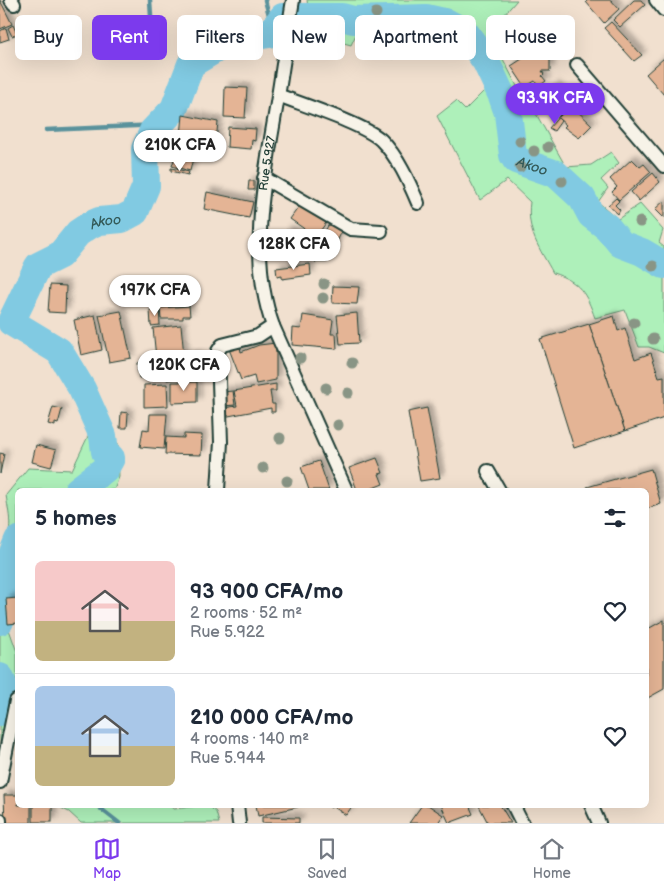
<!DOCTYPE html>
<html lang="en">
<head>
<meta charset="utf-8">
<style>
  body { margin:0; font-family:"Balsamiq Sans",sans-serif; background:#f6f6f7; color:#1f2937; height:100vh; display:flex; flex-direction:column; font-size:19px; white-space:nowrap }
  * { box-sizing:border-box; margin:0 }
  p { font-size:16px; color:#747a83 }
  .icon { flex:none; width:28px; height:28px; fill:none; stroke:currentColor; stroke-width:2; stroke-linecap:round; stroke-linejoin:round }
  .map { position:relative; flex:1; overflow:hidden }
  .drawer { position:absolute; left:15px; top:488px; width:634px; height:320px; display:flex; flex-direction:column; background:#fff; border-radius:8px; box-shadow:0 5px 20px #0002 }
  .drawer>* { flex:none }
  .guide { position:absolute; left:15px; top:15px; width:635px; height:45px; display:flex; gap:10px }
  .price { position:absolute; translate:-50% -42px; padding:0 11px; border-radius:18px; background:#fff; color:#222; font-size:16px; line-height:32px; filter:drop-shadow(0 1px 2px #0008) }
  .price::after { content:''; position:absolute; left:50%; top:30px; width:15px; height:11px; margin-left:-8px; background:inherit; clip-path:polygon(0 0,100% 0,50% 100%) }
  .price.current { background:#7c3aed; color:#fff }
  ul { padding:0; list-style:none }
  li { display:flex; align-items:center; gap:15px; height:125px; padding:0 20px }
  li+li { border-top:1px solid #e0e1e3 }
  li span { display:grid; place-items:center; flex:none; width:140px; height:100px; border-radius:8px; color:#555 }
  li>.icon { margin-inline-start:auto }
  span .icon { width:60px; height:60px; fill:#fffc; stroke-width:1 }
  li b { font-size:21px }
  h2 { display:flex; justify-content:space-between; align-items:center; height:60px; padding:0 20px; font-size:21px }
  .tag { padding:0 18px; border-radius:8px; background:#fff; box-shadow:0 5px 20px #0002; font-size:18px; line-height:45px }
  .tag.current { background:#7c3aed; color:#fff }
  .tab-bar { display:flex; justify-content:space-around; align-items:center; height:70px; border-top:1px solid #e0e1e3; background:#fff; font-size:14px; color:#747a83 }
  .tab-bar a { display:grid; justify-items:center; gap:2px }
  .tab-bar .current { color:#7c3aed }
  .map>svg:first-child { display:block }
  .green { fill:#aef0ba; stroke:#669677 }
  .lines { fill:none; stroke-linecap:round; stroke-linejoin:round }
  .stream { stroke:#5a929c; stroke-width:4.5 }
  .river { stroke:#81cae2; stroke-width:28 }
  .building { fill:#e4b495; stroke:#1f3d34; filter:url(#shadow) }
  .minor-casing { stroke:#1f3d34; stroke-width:16 }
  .minor { stroke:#f7f3e8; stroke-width:12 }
  .tree { fill:#899585 }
  .labels { text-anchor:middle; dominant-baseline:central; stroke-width:4; stroke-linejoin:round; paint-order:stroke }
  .street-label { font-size:12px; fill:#1f3d34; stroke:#f7f3e8 }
  .water-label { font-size:14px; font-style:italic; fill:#335957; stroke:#f7f3e8 }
</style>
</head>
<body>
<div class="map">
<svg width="664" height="823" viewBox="0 0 664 823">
  <defs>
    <filter id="shadow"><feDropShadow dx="4.5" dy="-4.5" stdDeviation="2.5" flood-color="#0004"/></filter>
  </defs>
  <rect width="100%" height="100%" fill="#f1e0cf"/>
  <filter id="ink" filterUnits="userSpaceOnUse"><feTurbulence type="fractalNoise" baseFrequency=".02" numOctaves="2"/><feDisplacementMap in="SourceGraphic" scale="10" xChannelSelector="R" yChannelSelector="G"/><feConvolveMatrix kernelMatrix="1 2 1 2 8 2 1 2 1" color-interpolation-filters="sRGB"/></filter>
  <g filter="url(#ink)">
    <g class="green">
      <path d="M 307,0 L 517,0 L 497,23 L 487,28 L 521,94 L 533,89 L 537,98 L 530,103 L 566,167 L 591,165 L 611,152 L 619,163 L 601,180 L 608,188 L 598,202 L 618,219 L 640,204 L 663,230 L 659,243 L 664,247 L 664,353 L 649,347 L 639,347 L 625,310 L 595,318 C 586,293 580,282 553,273 C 540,249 526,231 530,202 L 507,180 L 480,200 L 437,116 L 456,101 L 465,110 L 490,85 L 466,56 L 470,43 L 442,28 L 407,27 L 394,59 L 381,52 L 390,32 L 360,26 L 351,45 L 333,40 L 310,23 Z"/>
      <path d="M 89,434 L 118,443 L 119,477 L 114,490 L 18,490 L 17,561 L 4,601 L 6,621 L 17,652 L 17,677 L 10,697 L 6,732 L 0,745 L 0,554 C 14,529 10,522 6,495 L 28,468 L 72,470 Z"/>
      <polygon points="55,805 168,805 174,809 207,805 216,812 219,823 81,823 69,812"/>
    </g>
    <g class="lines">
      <g class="stream">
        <polyline points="150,0 153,50"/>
        <polyline points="265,0 270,19 275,24"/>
        <polyline points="46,130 158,125"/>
        <polyline points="100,805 101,809 119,823"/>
      </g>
      <g class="river">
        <path id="s1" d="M 78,490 L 105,469 L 111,458 L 105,452 L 103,436 L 82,389 L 59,351 L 11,322 L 38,266 L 60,255 L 78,233 L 90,225 L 99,221 L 122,219 L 135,212 L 146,186 L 145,149 L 153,131 L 174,109 L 191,64 L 231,40 L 269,34 L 283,17 L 342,17 L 353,20 L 426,18 L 448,23 L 465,32 L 486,62 L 502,96 L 508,113 L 513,155 L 516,160 L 556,174 L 582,198 L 591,215 L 607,227 L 621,244 L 642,252 L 664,265"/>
        <path d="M 0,621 C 4,611 0,601 2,590 C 5,573 11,556 18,540"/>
        <path d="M 0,677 C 5,688 11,702 0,712"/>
      </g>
    </g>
    <g class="building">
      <polygon points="0,0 12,24 0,29"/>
      <polygon points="588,0 611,0 619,9 604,23 586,2"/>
      <polygon points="634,0 641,0 645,5 620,27 613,20"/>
      <polygon points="611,22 642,55 634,61 604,28"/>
      <polygon points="13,25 17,34 12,36 8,28"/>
      <polygon points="6,28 9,39 0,42 0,31"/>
      <polygon points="547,43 556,56 550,60 550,71 542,71 544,74 542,76 546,81 538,87 535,81 525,87 511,66"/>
      <polygon points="664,58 664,95 646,74"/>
      <polygon points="555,86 568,102 553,117 539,104 539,101"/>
      <polygon points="225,87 247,88 245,118 224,117"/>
      <polygon points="571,105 592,125 579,138 564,127 566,125 558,118"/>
      <polygon points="561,114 558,118 561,121 554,131 549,128"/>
      <polygon points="183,115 218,122 216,141 181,136"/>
      <polygon points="228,127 256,129 255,141 252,140 251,149 227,147"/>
      <polygon points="176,153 193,158 190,171 172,166"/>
      <polygon points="632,159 640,167 644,164 651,172 619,200 612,192 617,187 610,179"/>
      <polygon points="171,168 189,172 188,175 171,171"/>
      <polygon points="653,173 660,182 639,201 631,192"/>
      <polygon points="249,181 254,181 254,190 248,190"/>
      <polygon points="207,192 253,202 249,218 204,209"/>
      <polygon points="616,198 619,201 615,205 620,210 618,214 608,205"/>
      <polygon points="303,201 328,220 316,237 290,219"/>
      <polygon points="664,201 664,218 655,209"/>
      <polygon points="331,221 343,229 327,262 315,262 317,258 311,255 310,258 292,252 293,249 285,246 286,230 320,239"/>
      <polygon points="310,264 311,275 282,279 282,276 277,277 276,268"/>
      <polygon points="50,285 66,286 65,313 48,312"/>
      <polygon points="333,286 359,287 357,304 332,303"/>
      <polygon points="189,306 190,316 183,316 183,319 161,319 160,308"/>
      <polygon points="159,308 160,325 151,326 150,310"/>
      <polygon points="121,311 131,358 109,362 99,315"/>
      <polygon points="357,313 359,343 340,344 337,315"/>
      <polygon points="95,315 102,350 81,355 74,320"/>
      <polygon points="303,315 333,320 331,334 336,334 337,349 292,345 293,328 301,329"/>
      <polygon points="614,316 618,331 625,328 635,359 651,353 659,377 664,376 664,418 625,431 589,324"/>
      <polygon points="589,324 625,431 574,448 540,339"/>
      <polygon points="181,325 184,355 156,358 153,328"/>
      <polygon points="276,343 276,380 256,384 254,376 241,380 229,349 240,347 241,352 259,345"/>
      <polygon points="197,356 199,376 167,380 164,360"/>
      <polygon points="152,361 155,377 139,378 137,363"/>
      <polygon points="172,382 197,382 197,402 172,403"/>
      <polygon points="167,384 168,406 144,407 144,385"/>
      <polygon points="276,384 276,391 270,391 272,404 275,404 275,412 271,412 271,408 223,417 223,408 237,406 234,391"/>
      <polygon points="233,391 235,405 223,406 222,392"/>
      <polygon points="53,407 62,409 58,424 55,423 55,426 48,424"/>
      <polygon points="427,408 440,478 420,481 408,412"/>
      <polygon points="121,412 128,413 127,428 120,428"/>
      <polygon points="150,414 167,414 164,449 140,447 143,429 149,430"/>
      <polygon points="184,434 202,435 201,455 165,454 166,437 184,438"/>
      <polygon points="36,445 56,450 51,467 32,462"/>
      <polygon points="0,453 4,454 0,474"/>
      <polygon points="377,458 383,473 379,474 383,484 368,490 357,490 349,468"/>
      <polygon points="319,461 329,490 309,490 301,467"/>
      <polygon points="651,469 661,504 646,509 646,490 587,490 587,487"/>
      <polygon points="18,598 18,623 8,624 6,599"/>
      <polygon points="664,620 664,689 646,699 646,630"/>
      <polygon points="4,795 18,795 18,805 31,805 31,823 5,823"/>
      <rect x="33" y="805" width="19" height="17"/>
      <polygon points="256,805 298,805 298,807 258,816"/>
      <polygon points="327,805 353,805 346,815 332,806 331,808"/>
      <polygon points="422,805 428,805 443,815 438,823 409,823"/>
      <polygon points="441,805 469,805 473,814 449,823"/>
      <polygon points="481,805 500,805 511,823 488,823 479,806"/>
      <polygon points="262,817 299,818 299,823 262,823"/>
    </g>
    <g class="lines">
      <defs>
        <g id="minor">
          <polyline points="11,0 14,4"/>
          <polyline points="656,0 664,10"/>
          <polyline points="577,65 664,166"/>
          <path d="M 278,95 C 303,105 363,124 381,140 C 398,157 409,182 418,203"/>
          <polyline points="264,178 351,229 381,231"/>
          <polyline points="273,326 346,490"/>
          <polyline points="488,471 499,490"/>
          <path id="s2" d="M 218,490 L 221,442 L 218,351 L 222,345 L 258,336 L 273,326 C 248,257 264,179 276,109 C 282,73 287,36 293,0"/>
          <polyline points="0,782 16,701"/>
          <polyline points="237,805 239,823"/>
          <polyline points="513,805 522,823"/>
          <polyline points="591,805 599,823"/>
          <polyline points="0,820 0,823"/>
        </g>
      </defs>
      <use href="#minor" class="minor-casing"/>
      <use href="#minor" class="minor"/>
    </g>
    <g class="tree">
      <circle cx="376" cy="13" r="5.5"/>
      <circle cx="589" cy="104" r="5.5"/>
      <circle cx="520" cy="141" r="5.5"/>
      <circle cx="548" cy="147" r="5.5"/>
      <circle cx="534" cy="151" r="5.5"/>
      <circle cx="520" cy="167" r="5.5"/>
      <circle cx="562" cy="181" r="5.5"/>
      <circle cx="640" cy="222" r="5.5"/>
      <circle cx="272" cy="244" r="5.5"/>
      <circle cx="653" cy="266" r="5.5"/>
      <circle cx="324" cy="284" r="5.5"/>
      <circle cx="323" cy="298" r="5.5"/>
      <circle cx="634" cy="323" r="5.5"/>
      <circle cx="653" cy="339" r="5.5"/>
      <circle cx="300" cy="358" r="5.5"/>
      <circle cx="352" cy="363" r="5.5"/>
      <circle cx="326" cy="388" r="5.5"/>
      <circle cx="348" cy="393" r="5.5"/>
      <circle cx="338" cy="425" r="5.5"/>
      <circle cx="280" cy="438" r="5.5"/>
      <circle cx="263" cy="468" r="5.5"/>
      <circle cx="287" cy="481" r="5.5"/>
    </g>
  </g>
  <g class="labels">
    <g class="street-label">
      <text stroke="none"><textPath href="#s2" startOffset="366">Rue 5.927</textPath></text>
    </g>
    <g class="water-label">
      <text stroke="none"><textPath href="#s1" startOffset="1014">Akoo</textPath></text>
      <text stroke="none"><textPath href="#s1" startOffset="369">Akoo</textPath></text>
    </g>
  </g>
</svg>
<b class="price current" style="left:555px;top:125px">93.9K CFA</b>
<b class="price" style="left:180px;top:172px">210K CFA</b>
<b class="price" style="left:294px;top:271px">128K CFA</b>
<b class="price" style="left:155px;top:317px">197K CFA</b>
<b class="price" style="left:184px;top:392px">120K CFA</b>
<div class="guide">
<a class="tag">Buy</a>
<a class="tag current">Rent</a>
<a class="tag">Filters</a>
<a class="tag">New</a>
<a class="tag">Apartment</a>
<a class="tag">House</a>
</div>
<section class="drawer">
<h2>5 homes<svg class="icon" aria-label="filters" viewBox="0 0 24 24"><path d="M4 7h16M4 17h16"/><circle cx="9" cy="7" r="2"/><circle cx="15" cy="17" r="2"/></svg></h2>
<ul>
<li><span style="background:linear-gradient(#f6c9c9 60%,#c2b280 0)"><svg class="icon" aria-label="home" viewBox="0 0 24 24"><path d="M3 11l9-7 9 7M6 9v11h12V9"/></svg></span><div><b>93 900 CFA/mo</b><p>2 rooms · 52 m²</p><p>Rue 5.922</p></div><svg class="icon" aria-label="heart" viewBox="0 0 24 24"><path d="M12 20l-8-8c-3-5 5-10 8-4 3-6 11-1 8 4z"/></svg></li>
<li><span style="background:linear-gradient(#a9c7e8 60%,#c2b280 0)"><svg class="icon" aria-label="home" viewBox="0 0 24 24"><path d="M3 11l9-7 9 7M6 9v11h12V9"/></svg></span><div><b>210 000 CFA/mo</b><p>4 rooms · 140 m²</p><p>Rue 5.944</p></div><svg class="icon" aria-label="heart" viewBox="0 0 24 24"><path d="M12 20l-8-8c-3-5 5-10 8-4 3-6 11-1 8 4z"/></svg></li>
</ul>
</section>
</div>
<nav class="tab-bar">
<a class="current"><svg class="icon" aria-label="map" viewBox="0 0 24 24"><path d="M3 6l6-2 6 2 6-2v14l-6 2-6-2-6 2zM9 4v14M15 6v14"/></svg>Map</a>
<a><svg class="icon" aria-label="saved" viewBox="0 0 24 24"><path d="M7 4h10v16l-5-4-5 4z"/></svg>Saved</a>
<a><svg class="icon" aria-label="home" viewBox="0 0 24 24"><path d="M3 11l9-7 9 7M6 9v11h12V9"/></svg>Home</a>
</nav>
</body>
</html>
